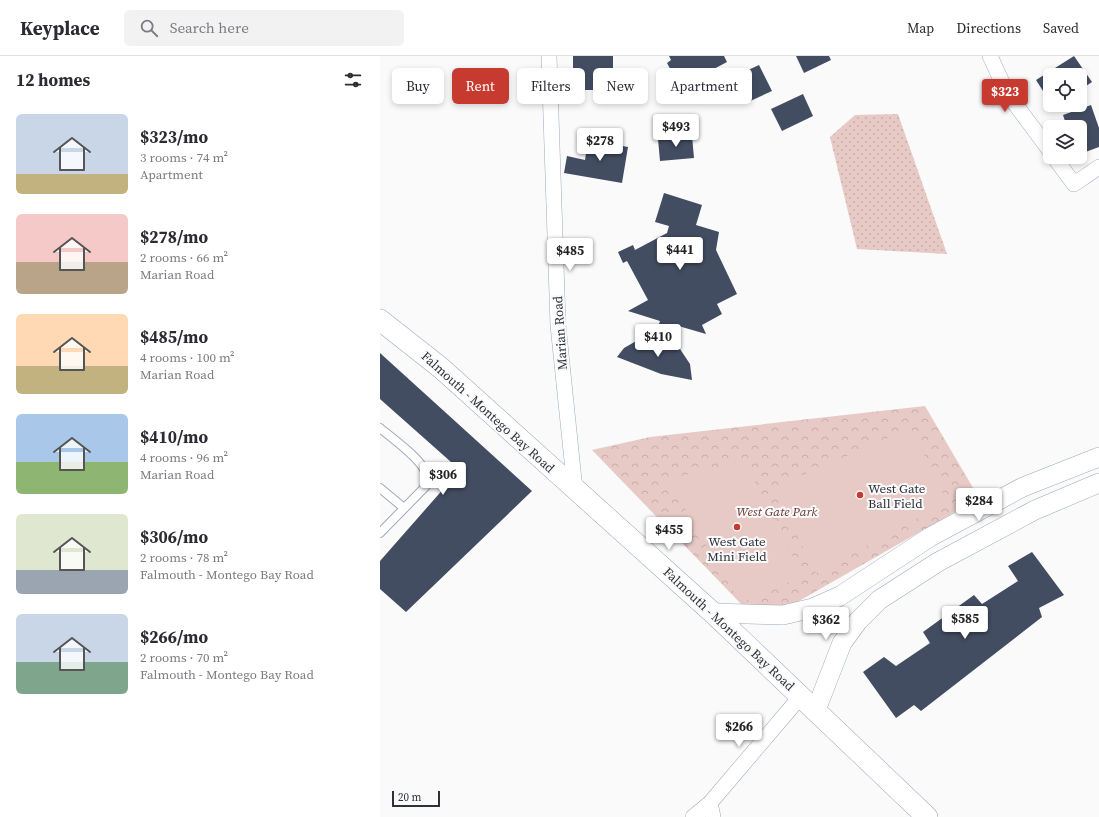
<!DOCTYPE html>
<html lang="en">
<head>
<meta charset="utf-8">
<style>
  body { margin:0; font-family:"Source Serif 4",serif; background:#f2f2f3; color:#2b2b33; height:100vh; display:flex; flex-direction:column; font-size:15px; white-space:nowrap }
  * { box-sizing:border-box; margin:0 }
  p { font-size:13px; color:#7c7c81 }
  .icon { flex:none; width:22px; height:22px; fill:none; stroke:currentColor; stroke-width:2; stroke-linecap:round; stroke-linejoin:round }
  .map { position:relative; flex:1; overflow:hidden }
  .sheet { display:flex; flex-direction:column; background:#fff; width:380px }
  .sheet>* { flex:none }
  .top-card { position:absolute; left:12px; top:12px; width:380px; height:36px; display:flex; gap:8px }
  .tools { position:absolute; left:663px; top:12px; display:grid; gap:8px }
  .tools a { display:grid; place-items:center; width:44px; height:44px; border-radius:6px; background:#fff; box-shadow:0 2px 6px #0003; font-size:20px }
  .scale { position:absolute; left:12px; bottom:10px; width:48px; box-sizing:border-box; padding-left:4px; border:2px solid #2c313b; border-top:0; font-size:11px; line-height:14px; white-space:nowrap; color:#2c313b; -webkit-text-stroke:3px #fafafa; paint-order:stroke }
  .price { position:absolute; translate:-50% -34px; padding:0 9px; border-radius:4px; background:#fff; color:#222; font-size:13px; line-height:26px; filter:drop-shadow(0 1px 2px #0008) }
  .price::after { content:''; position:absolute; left:50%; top:24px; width:12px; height:9px; margin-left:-6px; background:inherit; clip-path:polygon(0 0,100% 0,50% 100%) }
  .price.active { background:#c73a30; color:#fff }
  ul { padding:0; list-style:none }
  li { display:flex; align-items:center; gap:12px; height:100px; padding:0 16px }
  li span { display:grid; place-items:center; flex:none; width:112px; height:80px; border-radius:6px; color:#555 }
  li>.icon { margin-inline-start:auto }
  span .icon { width:48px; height:48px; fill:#fffc; stroke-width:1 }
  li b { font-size:17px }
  h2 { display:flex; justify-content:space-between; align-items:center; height:48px; padding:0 16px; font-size:17px }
  .chip { padding:0 14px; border-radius:6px; background:#fff; box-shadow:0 2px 6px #0003; font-size:14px; line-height:36px }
  .chip.active { background:#c73a30; color:#fff }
  header { display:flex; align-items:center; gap:24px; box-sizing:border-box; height:56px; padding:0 20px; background:#fff; border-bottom:1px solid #e1e1e2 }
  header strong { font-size:19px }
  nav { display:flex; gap:22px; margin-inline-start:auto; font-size:14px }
  .search { width:280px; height:36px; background:#f2f2f3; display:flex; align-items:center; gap:10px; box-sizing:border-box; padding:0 14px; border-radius:6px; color:#7c7c81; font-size:15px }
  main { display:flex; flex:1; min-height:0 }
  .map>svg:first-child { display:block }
  .grass { fill:url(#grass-dots) }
  .park { fill:url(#park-crowns) }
  .pitch { fill:#e7cac5 }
  .building { fill:#434d62 }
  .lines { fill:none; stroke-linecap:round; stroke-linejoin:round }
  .service-casing { stroke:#9da9c1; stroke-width:10 }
  .minor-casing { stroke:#9da9c1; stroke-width:16 }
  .tertiary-casing { stroke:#9da9c1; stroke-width:20 }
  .secondary-casing { stroke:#9da9c1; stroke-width:22 }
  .service { stroke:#fff; stroke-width:8 }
  .minor { stroke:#fff; stroke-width:15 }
  .tertiary { stroke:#fff; stroke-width:19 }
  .secondary { stroke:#fff; stroke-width:21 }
  .poi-dot { fill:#c73a30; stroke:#fafafa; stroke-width:1.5 }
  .labels { text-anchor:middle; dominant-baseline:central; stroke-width:4; stroke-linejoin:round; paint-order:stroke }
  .street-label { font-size:13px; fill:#2c313b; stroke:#fafafa }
  .poi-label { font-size:13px; fill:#2c313b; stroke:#fafafa; text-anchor:start }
  .park-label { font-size:13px; font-style:italic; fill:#6a3630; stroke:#fafafa }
</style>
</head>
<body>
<header>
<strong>Keyplace</strong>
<div class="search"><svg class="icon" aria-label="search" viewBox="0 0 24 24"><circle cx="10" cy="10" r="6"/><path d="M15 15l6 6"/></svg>Search here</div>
<nav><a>Map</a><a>Directions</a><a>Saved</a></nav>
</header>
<main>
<section class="sheet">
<h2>12 homes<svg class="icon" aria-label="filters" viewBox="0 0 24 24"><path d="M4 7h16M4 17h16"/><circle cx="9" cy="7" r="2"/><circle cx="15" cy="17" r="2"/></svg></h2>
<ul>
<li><span style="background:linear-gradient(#c9d6e8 75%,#c2b280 0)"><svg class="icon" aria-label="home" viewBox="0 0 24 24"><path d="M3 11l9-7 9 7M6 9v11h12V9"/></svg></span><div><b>$323/mo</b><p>3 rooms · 74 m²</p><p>Apartment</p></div></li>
<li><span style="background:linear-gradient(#f6c9c9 60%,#b9a48a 0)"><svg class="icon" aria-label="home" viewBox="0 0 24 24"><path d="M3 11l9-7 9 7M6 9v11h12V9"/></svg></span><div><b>$278/mo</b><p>2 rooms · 66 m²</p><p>Marian Road</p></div></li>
<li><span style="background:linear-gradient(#ffd9b3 65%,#c2b280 0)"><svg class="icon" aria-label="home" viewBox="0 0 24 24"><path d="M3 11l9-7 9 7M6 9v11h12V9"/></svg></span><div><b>$485/mo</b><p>4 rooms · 100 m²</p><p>Marian Road</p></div></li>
<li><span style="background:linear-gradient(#a9c7e8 60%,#8fb573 0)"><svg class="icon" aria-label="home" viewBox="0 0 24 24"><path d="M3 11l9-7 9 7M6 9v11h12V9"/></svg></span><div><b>$410/mo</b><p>4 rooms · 96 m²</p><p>Marian Road</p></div></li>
<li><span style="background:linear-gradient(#dfe7d0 70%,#9aa5b1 0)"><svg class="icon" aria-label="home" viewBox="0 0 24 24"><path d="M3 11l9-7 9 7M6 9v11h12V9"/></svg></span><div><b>$306/mo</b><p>2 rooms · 78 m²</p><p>Falmouth - Montego Bay Road</p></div></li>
<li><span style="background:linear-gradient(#c9d6e8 60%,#7fa58c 0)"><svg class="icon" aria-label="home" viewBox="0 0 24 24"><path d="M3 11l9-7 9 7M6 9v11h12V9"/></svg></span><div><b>$266/mo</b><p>2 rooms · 70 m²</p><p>Falmouth - Montego Bay Road</p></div></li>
</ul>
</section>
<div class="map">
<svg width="719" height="761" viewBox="0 0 719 761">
  <defs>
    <pattern id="grass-dots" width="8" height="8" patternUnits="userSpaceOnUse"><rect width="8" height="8" fill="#e7cac5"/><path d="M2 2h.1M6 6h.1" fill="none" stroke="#c6aeaa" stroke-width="1.8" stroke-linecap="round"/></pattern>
    <pattern id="park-crowns" width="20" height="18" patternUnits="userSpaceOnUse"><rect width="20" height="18" fill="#e7cac5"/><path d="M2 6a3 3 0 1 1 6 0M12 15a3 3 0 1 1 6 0" fill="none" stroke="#c6aeaa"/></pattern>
  </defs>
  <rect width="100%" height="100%" fill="#fafafa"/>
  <polygon class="grass" points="518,58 567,198 477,193 450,81 475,59"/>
  <polygon class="park" points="545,350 599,442 405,553 365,552 212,394 270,381"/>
  <g class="pitch">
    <polygon points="531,372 567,446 436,517 393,432"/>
    <polygon points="364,405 423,520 360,547 288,423"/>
  </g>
  <g class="building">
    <rect x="193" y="0" width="40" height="34"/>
    <polygon points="289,0 344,0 347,6 300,31 287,7 291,4"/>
    <polygon points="416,0 449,0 451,4 424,17"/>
    <polygon points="694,0 712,26 700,34 700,19 670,19 670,46 656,24"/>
    <polygon points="379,9 392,35 366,47 353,21"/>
    <polygon points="423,38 433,60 402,75 391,53"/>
    <polygon points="711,49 719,72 719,91 700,98 700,71 687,71 683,59"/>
    <polygon points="312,80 314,102 280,105 278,83"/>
    <polygon points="208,84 248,91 242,127 184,117 187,100 205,104"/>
    <polygon points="284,137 322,149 316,169 339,176 336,194 357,238 337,248 342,258 322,269 326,278 295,269 291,285 275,280 280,265 248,255 268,244 247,205 243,207 238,196 253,189 255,194 287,177 289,170 275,166"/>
    <polygon points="274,282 291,286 300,293 310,308 312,324 281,318 237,301 244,292 258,284"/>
    <polygon points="0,297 152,435 26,556 0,533 0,505 80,414 0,343"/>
    <polygon points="652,496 684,539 659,552 662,561 541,655 534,649 516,662 483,616 504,601 516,610 550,587 543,576 594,539 602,548 638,525 628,510"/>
  </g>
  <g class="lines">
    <defs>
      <g id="service">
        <path d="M 0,372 C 12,382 39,401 45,415 C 47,420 46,425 46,430 L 0,477"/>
        <polyline points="0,432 24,452"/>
      </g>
      <g id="minor">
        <polyline points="169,0 178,269 195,434"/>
        <polyline points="610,0 627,37 670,95"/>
        <polyline points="674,101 694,128 719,111"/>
        <polyline points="330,747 333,761"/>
        <polyline points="313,761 330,747 421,640"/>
      </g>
      <g id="tertiary">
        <polyline points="333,557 403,559 433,552 460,540 550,481 643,431 719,401"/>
        <polyline points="436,654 462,587 478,565 499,544 558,506 655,454 719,427"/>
      </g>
      <polyline id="secondary" points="0,264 61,312 333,557 547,761"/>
    </defs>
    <use href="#service" class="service-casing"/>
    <use href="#minor" class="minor-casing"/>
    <use href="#tertiary" class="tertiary-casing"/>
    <use href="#secondary" class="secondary-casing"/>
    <use href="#service" class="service"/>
    <use href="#minor" class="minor"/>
    <use href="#tertiary" class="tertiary"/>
    <use href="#secondary" class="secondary"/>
  </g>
  <g class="poi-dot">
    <circle cx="480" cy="439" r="4"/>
    <circle cx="357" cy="471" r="4"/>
  </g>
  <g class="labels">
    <g class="street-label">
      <text transform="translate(180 277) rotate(-94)">Marian Road</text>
      <text transform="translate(108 356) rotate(42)">Falmouth - Montego Bay Road</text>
      <text transform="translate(349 573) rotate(43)">Falmouth - Montego Bay Road</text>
    </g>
    <g class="poi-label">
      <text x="488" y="432">West Gate<tspan x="488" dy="15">Ball Field</tspan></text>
      <text x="357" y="485" text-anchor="middle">West Gate<tspan x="357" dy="15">Mini Field</tspan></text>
    </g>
    <g class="park-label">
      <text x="397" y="455">West Gate Park</text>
    </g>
  </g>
</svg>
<div class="tools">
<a><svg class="icon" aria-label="locate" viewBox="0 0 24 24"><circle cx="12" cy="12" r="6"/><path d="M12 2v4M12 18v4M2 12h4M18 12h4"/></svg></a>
<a><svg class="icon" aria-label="layers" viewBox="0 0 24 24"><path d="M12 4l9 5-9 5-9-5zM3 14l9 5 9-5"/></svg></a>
</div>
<div class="scale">20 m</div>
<b class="price active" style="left:625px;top:57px">$323</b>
<b class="price" style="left:296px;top:92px">$493</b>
<b class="price" style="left:220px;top:106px">$278</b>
<b class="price" style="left:300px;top:215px">$441</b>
<b class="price" style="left:190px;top:216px">$485</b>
<b class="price" style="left:278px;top:302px">$410</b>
<b class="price" style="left:63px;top:440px">$306</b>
<b class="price" style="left:599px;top:466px">$284</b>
<b class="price" style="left:289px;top:495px">$455</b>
<b class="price" style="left:585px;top:584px">$585</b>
<b class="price" style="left:446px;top:585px">$362</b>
<b class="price" style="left:359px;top:692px">$266</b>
<div class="top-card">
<a class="chip">Buy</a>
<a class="chip active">Rent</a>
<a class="chip">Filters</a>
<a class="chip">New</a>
<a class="chip">Apartment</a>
</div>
</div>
</main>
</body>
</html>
